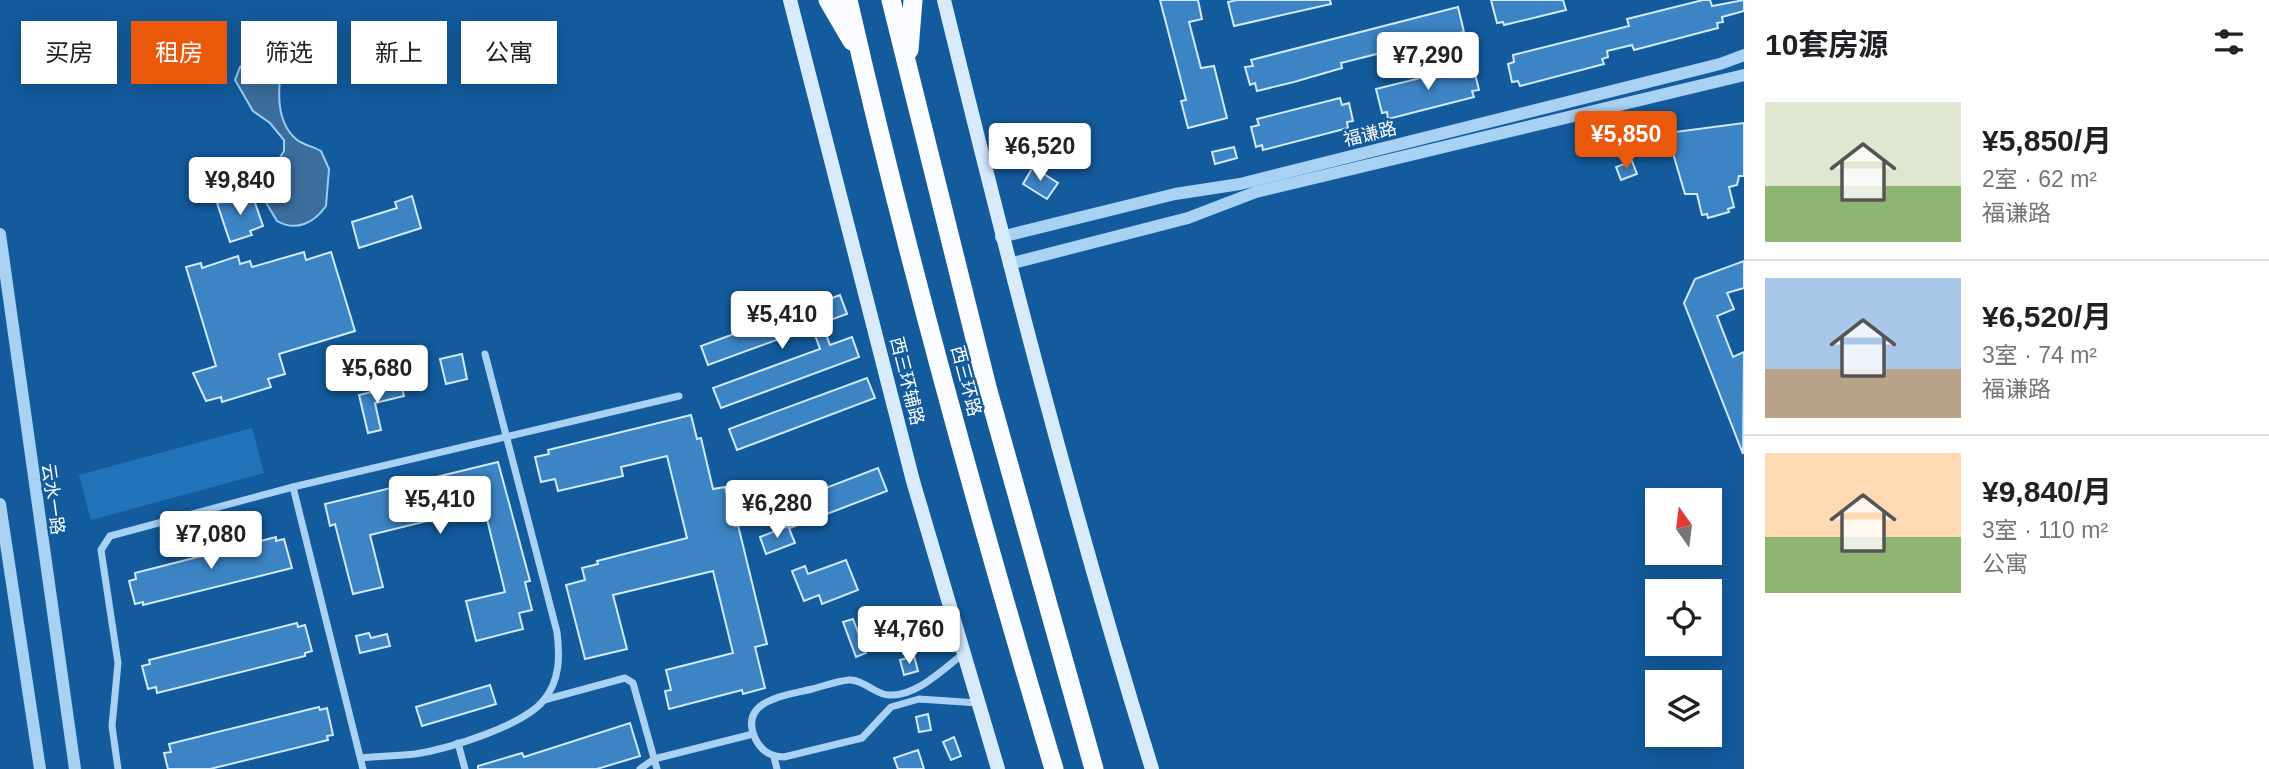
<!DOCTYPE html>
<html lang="zh">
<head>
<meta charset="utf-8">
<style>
  body { margin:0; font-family:Arial,"Noto Sans SC",sans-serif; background:#f6f6f6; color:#202124; height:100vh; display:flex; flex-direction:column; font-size:26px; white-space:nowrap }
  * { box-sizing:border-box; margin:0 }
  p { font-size:23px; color:#757577 }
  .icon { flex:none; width:38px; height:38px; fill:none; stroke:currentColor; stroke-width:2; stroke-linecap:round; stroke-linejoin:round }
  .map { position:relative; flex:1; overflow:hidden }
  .drawer { display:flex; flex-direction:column; background:#fff; width:525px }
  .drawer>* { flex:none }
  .top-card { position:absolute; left:21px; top:21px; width:665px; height:63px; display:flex; gap:14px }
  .needle { width:46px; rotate:346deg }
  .buttons { position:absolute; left:1645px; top:488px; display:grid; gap:14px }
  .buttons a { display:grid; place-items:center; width:77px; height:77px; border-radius:0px; background:#fff; box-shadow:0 4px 18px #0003; font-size:35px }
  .price { position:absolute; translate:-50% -60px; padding:0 16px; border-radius:7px; background:#fff; color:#222; font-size:23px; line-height:46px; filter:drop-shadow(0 2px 4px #0008) }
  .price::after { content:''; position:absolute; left:50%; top:42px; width:21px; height:16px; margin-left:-10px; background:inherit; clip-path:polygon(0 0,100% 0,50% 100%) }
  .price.on { background:#ea580c; color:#fff }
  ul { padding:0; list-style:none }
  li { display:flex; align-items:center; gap:21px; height:175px; padding:0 21px }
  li+li { border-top:2px solid #e0e0e0 }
  li span { display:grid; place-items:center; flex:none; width:196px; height:140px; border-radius:0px; color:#555 }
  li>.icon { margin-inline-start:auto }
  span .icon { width:84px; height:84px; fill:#fffc; stroke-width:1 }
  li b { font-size:30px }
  h2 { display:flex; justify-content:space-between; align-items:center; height:84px; padding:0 21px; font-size:30px }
  .pill { padding:0 24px; border-radius:0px; background:#fff; box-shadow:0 4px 18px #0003; font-size:24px; line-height:63px }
  .pill.on { background:#ea580c; color:#fff }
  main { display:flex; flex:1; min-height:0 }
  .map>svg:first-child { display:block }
  .green { fill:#2274ba }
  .water { fill:#3b6e9d; stroke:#9acdf7; stroke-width:2 }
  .building { fill:#3c84c4; stroke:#d1e9fd; stroke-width:2 }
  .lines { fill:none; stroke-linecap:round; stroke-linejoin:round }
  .minor { stroke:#a8d1f4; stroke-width:7 }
  .tertiary { stroke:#a8d1f4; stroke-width:12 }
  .secondary { stroke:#d8ebfd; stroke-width:14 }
  .trunk { stroke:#fafcff; stroke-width:19 }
  .labels { text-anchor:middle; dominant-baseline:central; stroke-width:5; stroke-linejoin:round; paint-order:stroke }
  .street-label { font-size:18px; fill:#fff; stroke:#135b9d }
</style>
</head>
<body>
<main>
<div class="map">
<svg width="1744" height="769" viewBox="0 0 1744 769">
  <rect width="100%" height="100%" fill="#135b9d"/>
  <polygon class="green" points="252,428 264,473 91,520 79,475"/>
  <path class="water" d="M 262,50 L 268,50 L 282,64 C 278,88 275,121 296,139 C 302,145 313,146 321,151 L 329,169 L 326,206 C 314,223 296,232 277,221 L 264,199 L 268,177 L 284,151 L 284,140 L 270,123 L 253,111 L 235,80 L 240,67 Z"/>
  <g class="building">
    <polygon points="1160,0 1198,0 1202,19 1189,22 1201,68 1214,66 1227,118 1188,128 1181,101 1186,100"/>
    <polygon points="1237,0 1330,0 1331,4 1234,26 1228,2"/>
    <polygon points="1491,0 1563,0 1566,10 1504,25 1503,22 1497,23"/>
    <polygon points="1703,0 1710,0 1712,6 1744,0 1744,11 1722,17 1723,22 1717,23 1718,28 1634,50 1632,45 1607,51 1608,57 1602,59 1604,64 1520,86 1518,81 1512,82 1508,64 1514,62 1513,55 1629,26 1627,19"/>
    <polygon points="1458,7 1464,32 1341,63 1342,68 1294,82 1257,91 1255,83 1250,85 1245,67 1253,66 1251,60"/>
    <polygon points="1473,65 1479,90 1472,91 1474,97 1388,119 1387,112 1382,113 1376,89"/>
    <polygon points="1340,98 1342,105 1349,103 1353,121 1347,122 1348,128 1263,150 1262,145 1256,147 1251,127 1259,125 1257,119"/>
    <polygon points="1744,123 1744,176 1739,176 1737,185 1729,187 1734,207 1728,209 1729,212 1708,218 1707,214 1702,215 1697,194 1685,194 1667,133"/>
    <polygon points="1234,147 1237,158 1215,164 1212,152"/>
    <polygon points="1632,161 1637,174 1621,180 1616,167"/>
    <polygon points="1033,167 1058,183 1047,199 1023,184"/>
    <polygon points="252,194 263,226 250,231 252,235 230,242 217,203"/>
    <polygon points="412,196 421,228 359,248 352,222 397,208 395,202"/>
    <polygon points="304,252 306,260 331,252 355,331 279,354 285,374 268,379 271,387 222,402 221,397 206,401 193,373 216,366 186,267 201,263 202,268 238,256 240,264 250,261 252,267"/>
    <polygon points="1744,261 1744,288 1727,293 1734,309 1717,316 1733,357 1744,352 1743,454 1684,303 1695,279"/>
    <polygon points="840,295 847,314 822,323 830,345 852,337 859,357 721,408 713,388 820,349 812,327 708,365 701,346"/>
    <polygon points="462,354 467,379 446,384 440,359"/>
    <polygon points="867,378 875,398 737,450 729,429"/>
    <polygon points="401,385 404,396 375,403 381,430 368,433 359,395"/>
    <polygon points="691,415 697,439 701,438 713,489 725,487 735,526 738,525 767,644 755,647 765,688 743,694 742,690 669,709 665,691 671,690 666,670 733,653 713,571 613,595 627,649 585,659 566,585 585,580 582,568 598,564 597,561 687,538 667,456 621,467 623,476 558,491 555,479 541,482 535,457 549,454 548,450"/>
    <polygon points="498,462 530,581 525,582 532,610 519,613 523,629 476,641 466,601 505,592 484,507 370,535 383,587 353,594 335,524 330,526 325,504"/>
    <polygon points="878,468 887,491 790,528 781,505"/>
    <polygon points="788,526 795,543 766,554 760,537"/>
    <polygon points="276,537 276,541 284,539 292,568 143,605 143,602 135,604 129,581 136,579 135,573"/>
    <polygon points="846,560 858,590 822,604 819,595 804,601 792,571 805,566 808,574"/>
    <polygon points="853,619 866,653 856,657 843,622"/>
    <polygon points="297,623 298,627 305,625 312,651 305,653 305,656 157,693 156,687 148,689 142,666 150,664 149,660"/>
    <polygon points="369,633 371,638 387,634 390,646 360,653 356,636"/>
    <polygon points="914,656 918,671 904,675 900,660"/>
    <polygon points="490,685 496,704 422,726 416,707"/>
    <polygon points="319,707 320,710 327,708 333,735 327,736 328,740 210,769 168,769 164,753 171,752 169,744"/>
    <polygon points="928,714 931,730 919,732 916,717"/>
    <polygon points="630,723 640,756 597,769 478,769 478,766 522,753 524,757"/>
    <polygon points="954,737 961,756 951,760 943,742"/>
    <polygon points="918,750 924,769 898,769 894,758"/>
  </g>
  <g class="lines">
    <g class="minor">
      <polyline points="293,487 363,769"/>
      <path d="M 963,654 C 943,669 916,697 889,695 C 876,695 863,679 849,680 C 837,681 824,686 812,689 C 787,695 738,700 755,738 C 761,751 770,757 784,757 L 862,738 L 891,707 L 919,699 L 978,703"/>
      <polyline points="544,700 625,678 633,683 657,769"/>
      <polyline points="458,743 465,769"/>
      <polyline points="774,757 777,769"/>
      <path d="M 361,758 C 378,756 397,756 415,754 C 448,749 523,726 544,700 C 560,680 560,656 557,632 L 485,354"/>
      <polyline points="118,769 112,726 118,663 101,550 110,536 293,487 679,396"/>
      <polyline points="640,769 654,759 753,734"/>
    </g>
    <g class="tertiary">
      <polyline points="0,234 75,769"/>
      <polyline points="1001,237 1175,194 1240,184 1720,64 1744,55"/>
      <polyline points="1009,264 1188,218 1256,192 1744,75"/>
      <polyline points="0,504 40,769"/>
    </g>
    <g class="secondary">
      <polyline points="790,0 913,481 998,769"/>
      <path d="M 944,0 C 1007,258 1073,515 1152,769"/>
    </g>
    <g class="trunk">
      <polyline points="828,0 852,41"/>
      <path d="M 848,0 C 907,259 978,515 1054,769"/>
      <polyline points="891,0 987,387 1094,769"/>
      <polyline points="909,50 913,0"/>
    </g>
  </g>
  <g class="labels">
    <g class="street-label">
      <text transform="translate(1370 134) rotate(-14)">福谦路</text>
      <text transform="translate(907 381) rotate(76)">西三环辅路</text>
      <text transform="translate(966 381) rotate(75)">西三环路</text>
      <text transform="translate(53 499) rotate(82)">云水一路</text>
    </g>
  </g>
</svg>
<div class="buttons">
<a><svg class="needle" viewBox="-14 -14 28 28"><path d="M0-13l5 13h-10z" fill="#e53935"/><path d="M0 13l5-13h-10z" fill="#757577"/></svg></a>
<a><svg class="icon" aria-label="locate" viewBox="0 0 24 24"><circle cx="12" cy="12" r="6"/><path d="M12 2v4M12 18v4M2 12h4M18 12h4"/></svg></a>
<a><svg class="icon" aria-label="layers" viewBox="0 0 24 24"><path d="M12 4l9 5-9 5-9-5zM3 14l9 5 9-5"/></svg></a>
</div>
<b class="price" style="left:1428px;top:92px">¥7,290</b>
<b class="price on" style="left:1626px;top:171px">¥5,850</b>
<b class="price" style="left:1040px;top:183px">¥6,520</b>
<b class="price" style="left:240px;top:217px">¥9,840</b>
<b class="price" style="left:782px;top:351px">¥5,410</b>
<b class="price" style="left:377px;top:405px">¥5,680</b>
<b class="price" style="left:440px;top:536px">¥5,410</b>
<b class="price" style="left:777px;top:540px">¥6,280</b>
<b class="price" style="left:211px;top:571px">¥7,080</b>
<b class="price" style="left:909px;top:666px">¥4,760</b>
<div class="top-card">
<a class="pill">买房</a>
<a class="pill on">租房</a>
<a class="pill">筛选</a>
<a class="pill">新上</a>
<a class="pill">公寓</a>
</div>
</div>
<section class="drawer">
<h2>10套房源<svg class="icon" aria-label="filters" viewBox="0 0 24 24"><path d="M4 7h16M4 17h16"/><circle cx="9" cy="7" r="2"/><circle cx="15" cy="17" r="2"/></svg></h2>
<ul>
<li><span style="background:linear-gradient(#dfe7d0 60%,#8fb573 0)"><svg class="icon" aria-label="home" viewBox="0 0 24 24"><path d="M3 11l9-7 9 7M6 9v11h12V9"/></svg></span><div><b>¥5,850/月</b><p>2室 · 62 m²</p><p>福谦路</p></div></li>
<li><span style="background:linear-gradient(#a9c7e8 65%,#b9a48a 0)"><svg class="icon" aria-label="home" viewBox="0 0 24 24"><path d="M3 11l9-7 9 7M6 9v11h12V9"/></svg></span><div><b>¥6,520/月</b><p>3室 · 74 m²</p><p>福谦路</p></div></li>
<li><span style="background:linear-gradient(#ffd9b3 60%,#8fb573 0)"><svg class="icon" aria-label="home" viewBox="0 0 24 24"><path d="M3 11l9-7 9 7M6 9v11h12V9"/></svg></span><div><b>¥9,840/月</b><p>3室 · 110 m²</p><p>公寓</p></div></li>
</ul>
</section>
</main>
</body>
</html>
